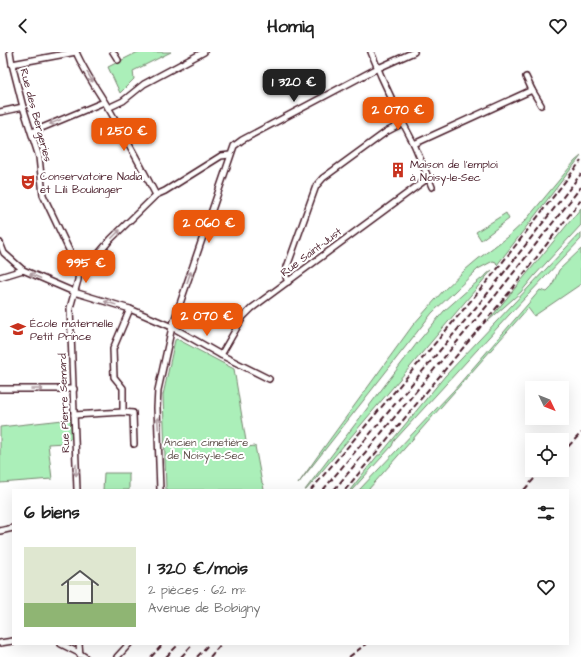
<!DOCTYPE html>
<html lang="fr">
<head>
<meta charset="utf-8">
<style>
  body { margin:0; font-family:"Architects Daughter",sans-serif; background:#f2f2f2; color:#222; height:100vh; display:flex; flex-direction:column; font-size:15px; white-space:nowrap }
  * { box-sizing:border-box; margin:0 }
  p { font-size:13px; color:#767676 }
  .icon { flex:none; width:22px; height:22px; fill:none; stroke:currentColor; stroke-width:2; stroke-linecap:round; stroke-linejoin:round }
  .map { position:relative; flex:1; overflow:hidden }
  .side { position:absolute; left:12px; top:437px; width:557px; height:156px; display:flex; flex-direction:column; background:#fff; border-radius:0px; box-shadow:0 4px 16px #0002 }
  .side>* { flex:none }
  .needle { width:26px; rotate:133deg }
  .buttons { position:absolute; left:525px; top:329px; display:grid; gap:8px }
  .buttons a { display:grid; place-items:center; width:44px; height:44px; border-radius:0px; background:#fff; box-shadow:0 4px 16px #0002; font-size:20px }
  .price { position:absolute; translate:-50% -34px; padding:0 9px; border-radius:8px; background:#ea580c; color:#fff; font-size:13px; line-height:26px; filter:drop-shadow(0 1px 2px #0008) }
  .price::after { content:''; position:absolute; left:50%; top:24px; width:12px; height:9px; margin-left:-6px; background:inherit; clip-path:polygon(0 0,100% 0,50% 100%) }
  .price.selected { background:#222; color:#fff }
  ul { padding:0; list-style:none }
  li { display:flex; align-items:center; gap:12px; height:100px; padding:0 12px }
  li+li { border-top:1px solid #e0e0e0 }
  li span { display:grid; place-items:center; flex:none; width:112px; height:80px; border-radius:0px; color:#555 }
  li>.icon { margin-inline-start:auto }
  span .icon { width:48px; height:48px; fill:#fffc; stroke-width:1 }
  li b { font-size:17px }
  h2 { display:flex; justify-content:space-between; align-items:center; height:48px; padding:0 12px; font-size:17px }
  header { display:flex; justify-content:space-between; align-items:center; height:52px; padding:0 12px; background:#fff; font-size:18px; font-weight:800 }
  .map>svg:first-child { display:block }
  .green { fill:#abefb9; stroke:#7a8772 }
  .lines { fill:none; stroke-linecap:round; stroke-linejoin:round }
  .street-casing { stroke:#4a1f2b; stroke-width:8 }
  .street { stroke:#fff; stroke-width:5 }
  .rail { stroke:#4a1f2b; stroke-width:2; stroke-dasharray:6 3; stroke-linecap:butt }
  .oneway { stroke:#ae9aa0 }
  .labels { text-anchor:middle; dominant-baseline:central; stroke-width:4; stroke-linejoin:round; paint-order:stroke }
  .street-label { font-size:11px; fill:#4a1f2b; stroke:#fff }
  .poi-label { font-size:11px; fill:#4a1f2b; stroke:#fff; text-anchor:start }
  .park-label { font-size:11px; fill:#62534e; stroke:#fff }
</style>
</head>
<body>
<header><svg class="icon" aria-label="back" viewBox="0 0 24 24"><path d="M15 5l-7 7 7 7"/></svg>Homiq<svg class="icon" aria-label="heart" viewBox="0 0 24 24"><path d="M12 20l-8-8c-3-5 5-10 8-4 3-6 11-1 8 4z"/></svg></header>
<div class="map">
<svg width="581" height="605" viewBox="0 0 581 605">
  <rect width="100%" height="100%" fill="#fff"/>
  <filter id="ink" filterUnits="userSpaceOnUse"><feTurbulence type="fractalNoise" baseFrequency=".025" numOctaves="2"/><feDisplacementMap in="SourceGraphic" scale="8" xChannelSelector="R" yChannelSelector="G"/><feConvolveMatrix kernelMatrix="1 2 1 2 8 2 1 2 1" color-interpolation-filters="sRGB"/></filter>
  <g filter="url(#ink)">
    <g class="green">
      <polygon points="138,0 171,0 133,19 134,27 120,41 108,15"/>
      <polygon points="581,104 497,213 496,210 493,209 478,217 432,261 298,432 317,405 413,273 443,239 465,218 478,207 511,182 525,169 575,109"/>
      <polygon points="581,156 581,173 535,223 521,240 488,269"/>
      <polygon points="506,161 509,167 481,188 476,180"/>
      <polygon points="581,180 581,187 509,263 394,389 392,394 352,438 350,438 378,403 380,403 445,324"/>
      <polygon points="581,197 581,232 534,264 528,256 368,438 359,438 454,338 540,238 547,240 551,236 559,218"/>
      <polygon points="492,218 306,438 305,438 417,291 444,259 471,235"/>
      <polygon points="177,287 234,317 247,395 255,394 262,431 263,432 264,438 166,438 163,343 175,288"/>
      <polygon points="72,367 74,386 65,387 65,391 48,392 52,427 0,431 0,375"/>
      <polygon points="104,421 129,421 129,438 103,438"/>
    </g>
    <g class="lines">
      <defs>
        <g id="street">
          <polyline points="10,0 12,12 23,55 39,105 43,143 79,219"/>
          <path d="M 76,0 C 86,23 101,43 113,64 C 128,90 142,116 156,143"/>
          <polyline points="113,0 118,8"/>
          <polyline points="371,0 381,24 403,71 414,92 432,135"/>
          <polyline points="12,12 76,0"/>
          <polyline points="526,25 532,38 541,53"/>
          <polyline points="108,56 123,49 144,32 204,0"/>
          <polyline points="0,60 23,55"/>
          <polyline points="32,80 104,50"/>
          <polyline points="414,92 532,38"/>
          <polyline points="0,191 4,201 23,218 74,240 130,257 172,275 221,303 269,327"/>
          <polyline points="79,219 88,214 111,187 156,143 165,139 221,104 230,103"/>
          <polyline points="0,225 23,218"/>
          <polyline points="288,230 286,225 287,215 316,134 323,126 386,80 403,71"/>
          <polyline points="221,303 243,265 252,256 428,126"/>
          <polyline points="0,337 74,337"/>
          <polyline points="123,360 123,336 114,325 113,297 130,257"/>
          <polyline points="74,363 123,360 133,361 134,392"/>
          <polyline points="77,438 70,256 78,228 79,219"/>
          <polyline points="160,438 157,356 158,338 172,275 234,94 242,88 374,18 414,0"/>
          <polyline points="0,479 13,476"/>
          <polyline points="0,591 13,589"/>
          <polyline points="61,592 79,601 85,605"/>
          <polyline points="79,592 80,603"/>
          <polyline points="117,605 129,592"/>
        </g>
      </defs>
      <use href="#street" class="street-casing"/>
      <use href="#street" class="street"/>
      <g class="rail">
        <polyline points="562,401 581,381"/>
        <polyline points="311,438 374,364 495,220 581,109"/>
        <polyline points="323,438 488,241 581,122"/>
        <polyline points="334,438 496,243 581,135"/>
        <polyline points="345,438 512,237 581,148"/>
        <polyline points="524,438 542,418"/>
        <polyline points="151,605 163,592"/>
        <polyline points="166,605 179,592"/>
        <polyline points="181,605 193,592"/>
        <polyline points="197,605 209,592"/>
        <polyline points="210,605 221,592"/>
        <polyline points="349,605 366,592"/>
      </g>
    </g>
    <defs><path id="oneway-shaft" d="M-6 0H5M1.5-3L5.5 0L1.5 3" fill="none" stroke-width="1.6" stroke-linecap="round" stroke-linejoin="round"/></defs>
    <g class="oneway">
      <use href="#oneway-shaft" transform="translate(90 25) rotate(60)"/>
      <use href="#oneway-shaft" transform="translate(55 70) rotate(158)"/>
      <use href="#oneway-shaft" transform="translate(116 182) rotate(-45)"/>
      <use href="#oneway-shaft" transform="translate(35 224) rotate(-157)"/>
      <use href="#oneway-shaft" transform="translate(189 225) rotate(-71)"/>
      <use href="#oneway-shaft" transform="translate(110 251) rotate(-163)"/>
      <use href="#oneway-shaft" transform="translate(37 337)"/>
      <use href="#oneway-shaft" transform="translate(158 371) rotate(-93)"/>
      <use href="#oneway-shaft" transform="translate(76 418) rotate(89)"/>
    </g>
  </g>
  <defs>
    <symbol id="building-bare" viewBox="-9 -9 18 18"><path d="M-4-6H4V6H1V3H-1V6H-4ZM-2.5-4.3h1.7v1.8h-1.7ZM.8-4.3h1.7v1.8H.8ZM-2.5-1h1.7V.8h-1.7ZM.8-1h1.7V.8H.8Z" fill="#c8321e" stroke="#fff" stroke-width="2.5" paint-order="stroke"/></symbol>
    <symbol id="theatre-bare" viewBox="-9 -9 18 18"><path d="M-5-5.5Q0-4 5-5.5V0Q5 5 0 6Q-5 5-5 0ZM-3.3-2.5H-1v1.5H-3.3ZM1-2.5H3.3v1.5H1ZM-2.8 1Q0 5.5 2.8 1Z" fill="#c8321e" stroke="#fff" stroke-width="2.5" paint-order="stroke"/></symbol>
    <symbol id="school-bare" viewBox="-9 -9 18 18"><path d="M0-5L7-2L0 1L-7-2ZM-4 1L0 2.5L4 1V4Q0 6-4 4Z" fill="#c8321e" stroke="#fff" stroke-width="2.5" paint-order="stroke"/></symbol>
  </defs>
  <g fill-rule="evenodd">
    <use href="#building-bare" x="387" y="107" width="22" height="22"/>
    <use href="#theatre-bare" x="17" y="119" width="22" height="22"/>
    <use href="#school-bare" x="7" y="266" width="22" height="22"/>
  </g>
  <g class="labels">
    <g class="street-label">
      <text transform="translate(36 63) rotate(75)">Rue des Bergeries</text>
      <text transform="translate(311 200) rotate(-37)">Rue Saint-Just</text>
      <text transform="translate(64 351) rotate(-92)">Rue Pierre Semard</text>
    </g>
    <g class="poi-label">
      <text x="410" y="112">Maison de l'emploi<tspan x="410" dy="13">à Noisy-le-Sec</tspan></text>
      <text x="40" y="124">Conservatoire Nadia<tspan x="40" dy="13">et Lili Boulanger</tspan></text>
      <text x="30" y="271">École maternelle<tspan x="30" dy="13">Petit Prince</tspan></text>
    </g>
    <g class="park-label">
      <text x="206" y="390">Ancien cimetière<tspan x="206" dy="13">de Noisy-le-Sec</tspan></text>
    </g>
  </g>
</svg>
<div class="buttons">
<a><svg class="needle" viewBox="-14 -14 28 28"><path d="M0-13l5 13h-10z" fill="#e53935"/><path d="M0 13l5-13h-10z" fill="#767676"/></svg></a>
<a><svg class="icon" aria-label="locate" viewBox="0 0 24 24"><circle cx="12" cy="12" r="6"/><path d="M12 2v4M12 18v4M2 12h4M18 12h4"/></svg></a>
</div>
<b class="price selected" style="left:294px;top:51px">1 320 €</b>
<b class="price" style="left:398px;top:79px">2 070 €</b>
<b class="price" style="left:124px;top:100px">1 250 €</b>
<b class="price" style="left:209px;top:192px">2 060 €</b>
<b class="price" style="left:86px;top:232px">995 €</b>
<b class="price" style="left:207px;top:285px">2 070 €</b>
<section class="side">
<h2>6 biens<svg class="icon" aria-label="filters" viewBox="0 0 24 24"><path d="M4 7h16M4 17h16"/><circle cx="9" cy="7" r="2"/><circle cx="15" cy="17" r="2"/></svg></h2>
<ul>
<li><span style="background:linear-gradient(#dfe7d0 70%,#8fb573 0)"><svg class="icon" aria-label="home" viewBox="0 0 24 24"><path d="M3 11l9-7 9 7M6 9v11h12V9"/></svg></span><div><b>1 320 €/mois</b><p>2 pièces · 62 m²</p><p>Avenue de Bobigny</p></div><svg class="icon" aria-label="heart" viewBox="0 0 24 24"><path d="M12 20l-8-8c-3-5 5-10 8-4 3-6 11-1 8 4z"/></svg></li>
</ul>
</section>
</div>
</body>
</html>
